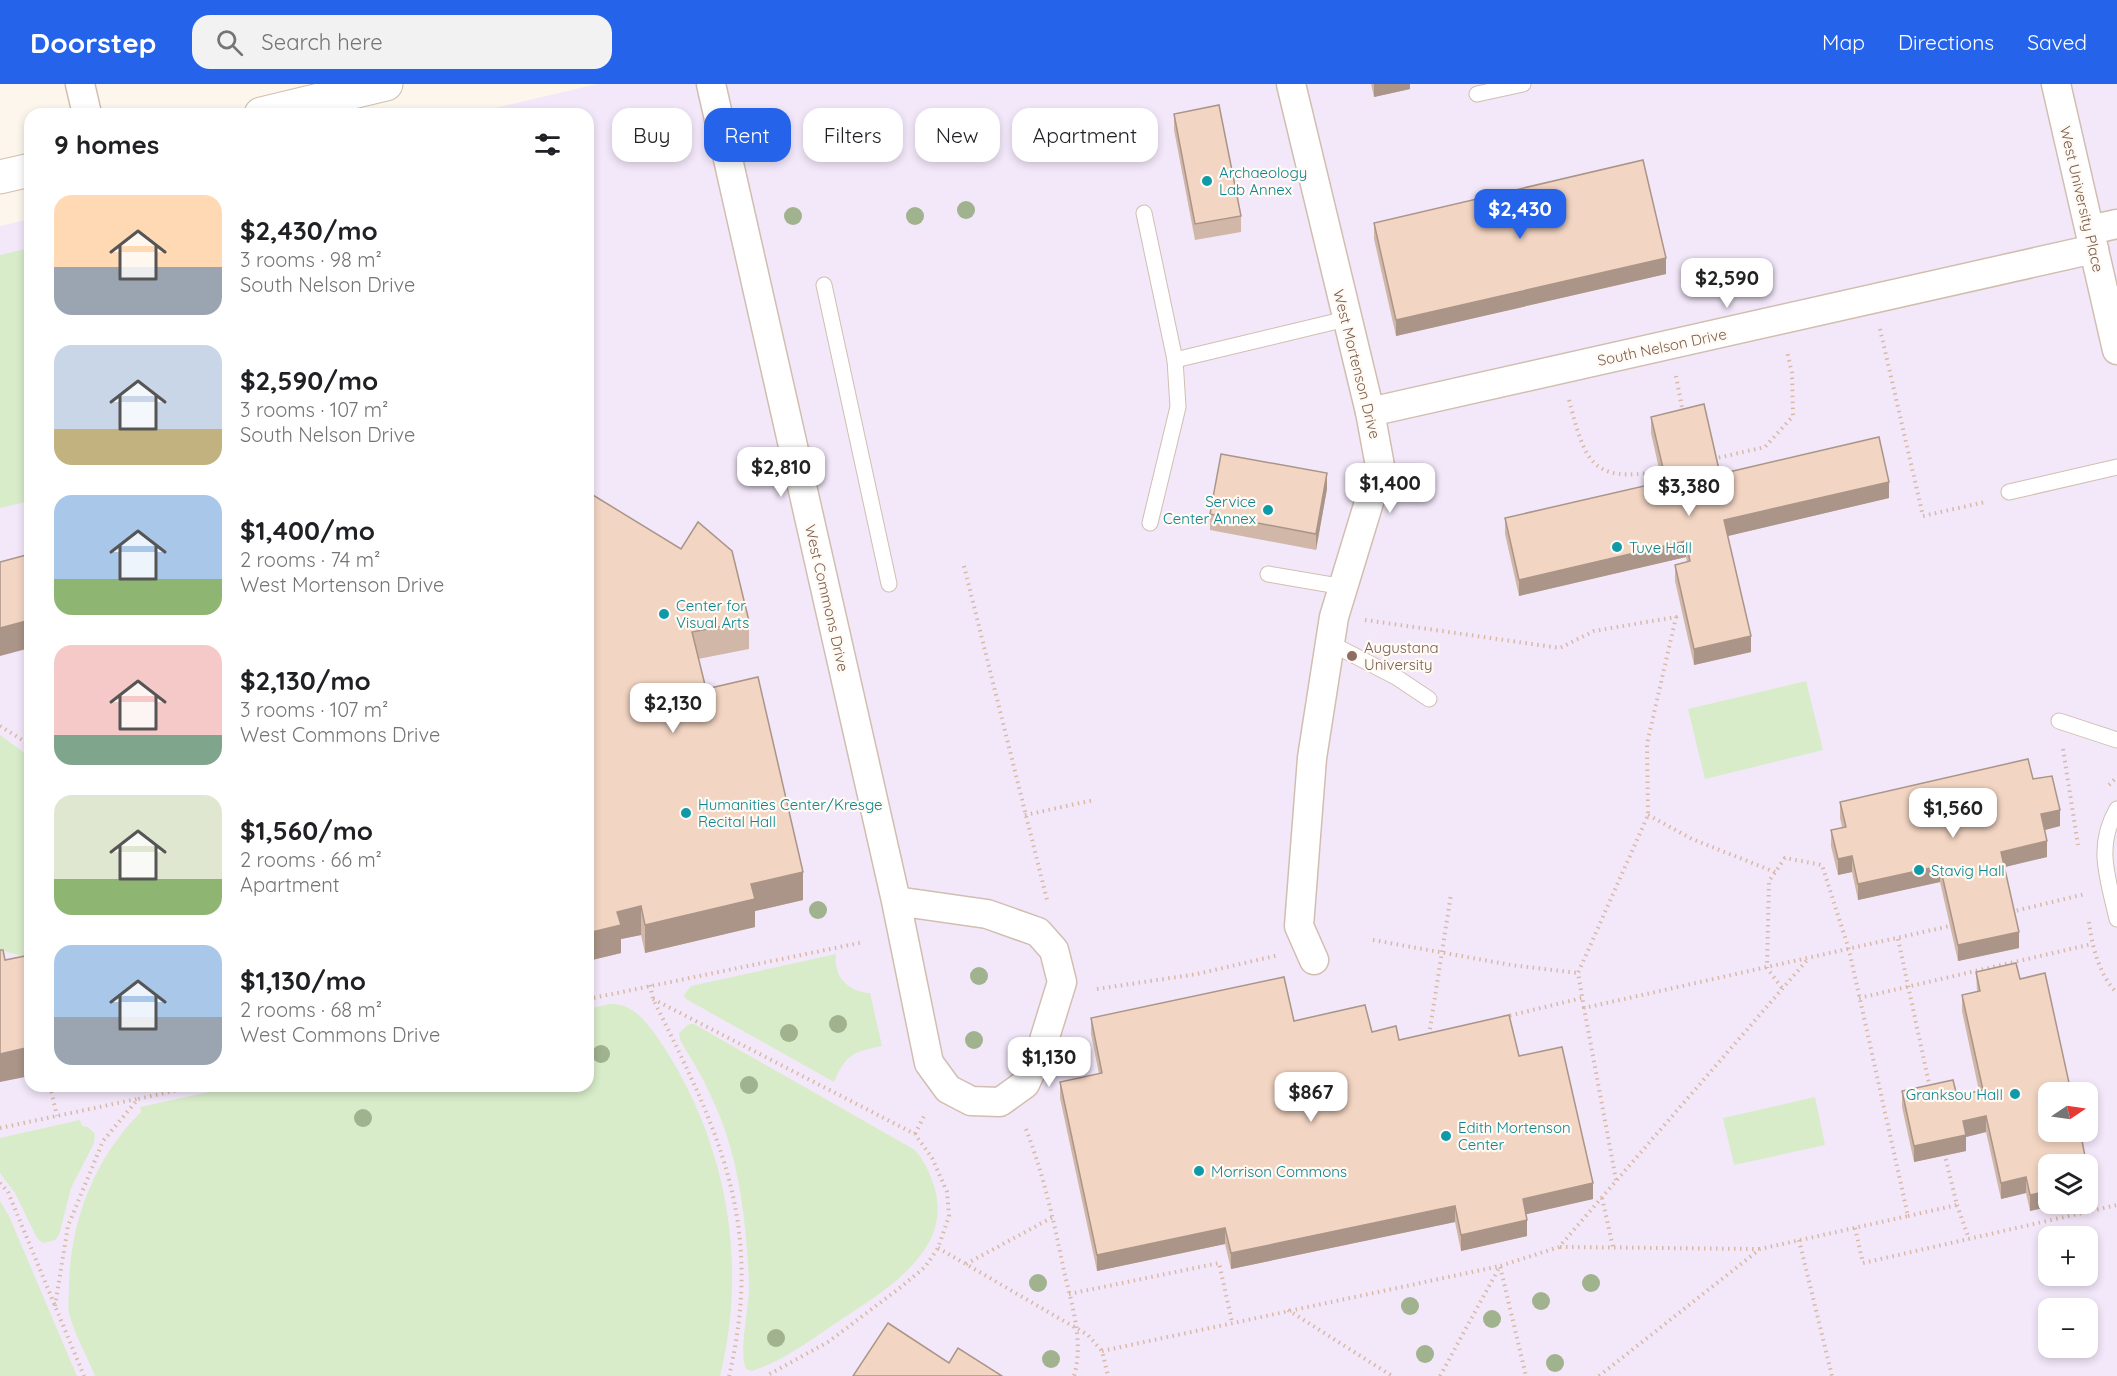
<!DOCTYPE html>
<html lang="en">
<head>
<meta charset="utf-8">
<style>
  body { margin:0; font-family:Quicksand,sans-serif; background:#f2f2f2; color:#202124; height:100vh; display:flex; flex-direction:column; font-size:22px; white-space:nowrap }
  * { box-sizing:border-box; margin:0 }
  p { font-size:20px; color:#757577 }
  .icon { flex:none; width:33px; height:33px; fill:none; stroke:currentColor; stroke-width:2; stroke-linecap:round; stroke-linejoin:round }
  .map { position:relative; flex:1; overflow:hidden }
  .drawer { position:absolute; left:24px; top:24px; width:570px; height:984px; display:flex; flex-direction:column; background:#fff; border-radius:18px; box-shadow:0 3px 9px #0003 }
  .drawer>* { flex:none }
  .hud { position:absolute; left:612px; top:24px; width:570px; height:54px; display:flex; gap:12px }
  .needle { width:39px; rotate:77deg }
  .controls { position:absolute; left:2038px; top:998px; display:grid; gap:12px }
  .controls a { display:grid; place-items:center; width:60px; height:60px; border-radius:12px; background:#fff; box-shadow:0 3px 9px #0003; font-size:30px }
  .price { position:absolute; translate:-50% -51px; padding:0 14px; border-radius:12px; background:#fff; color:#222; font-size:20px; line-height:39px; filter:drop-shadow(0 2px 3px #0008) }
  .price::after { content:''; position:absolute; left:50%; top:36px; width:18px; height:14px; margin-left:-9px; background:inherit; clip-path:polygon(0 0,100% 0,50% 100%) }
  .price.current { background:#2563eb; color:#fff }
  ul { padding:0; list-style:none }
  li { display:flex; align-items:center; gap:18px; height:150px; padding:0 30px }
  li span { display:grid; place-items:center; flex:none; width:168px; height:120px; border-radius:18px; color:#555 }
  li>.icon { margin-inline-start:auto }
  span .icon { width:72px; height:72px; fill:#fffc; stroke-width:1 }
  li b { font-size:26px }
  h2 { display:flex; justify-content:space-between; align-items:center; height:72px; padding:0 30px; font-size:26px }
  .chip { padding:0 21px; border-radius:18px; background:#fff; box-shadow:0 3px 9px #0003; font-size:21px; line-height:54px }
  .chip.current { background:#2563eb; color:#fff }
  header { display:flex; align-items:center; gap:36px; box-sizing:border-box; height:84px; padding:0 30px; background:#2563eb; color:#fff }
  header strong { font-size:28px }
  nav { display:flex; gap:33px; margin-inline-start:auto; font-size:21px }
  .search { width:420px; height:54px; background:#f2f2f2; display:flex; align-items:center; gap:15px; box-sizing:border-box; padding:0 21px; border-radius:18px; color:#757577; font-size:22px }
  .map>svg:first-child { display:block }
  .education { fill:#f3e8fa; fill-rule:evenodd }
  .green { fill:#d8ecc9 }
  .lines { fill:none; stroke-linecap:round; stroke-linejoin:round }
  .service-casing { stroke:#d1beb0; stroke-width:17 }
  .minor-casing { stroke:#d1beb0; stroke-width:31 }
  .tertiary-casing { stroke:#d1beb0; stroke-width:35 }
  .path { stroke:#d9b8a5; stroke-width:4; stroke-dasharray:1.5 4.5; stroke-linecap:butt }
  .service { stroke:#fff; stroke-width:15 }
  .minor { stroke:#fff; stroke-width:28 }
  .tertiary { stroke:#fff; stroke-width:33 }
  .tree { fill:#a0b28e }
  .wall { fill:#d1b7a8 }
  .shaded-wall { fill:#aa9588 }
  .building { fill:#f3d5c3; stroke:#aa9588; stroke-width:1.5 }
  .culture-dot { fill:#0f9aa8; stroke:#fffaf3; stroke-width:2 }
  .education-dot { fill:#8d6e63; stroke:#fffaf3; stroke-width:2 }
  .labels { text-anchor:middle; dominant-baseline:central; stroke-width:4.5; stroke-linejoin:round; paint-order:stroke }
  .culture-label { font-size:15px; fill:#0d838f; stroke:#fffaf3; text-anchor:start }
  .street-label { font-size:15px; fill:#7a5c4d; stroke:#fffaf3 }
  .education-label { font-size:15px; fill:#785e54; stroke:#fffaf3; text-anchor:start }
</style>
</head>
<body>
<header>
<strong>Doorstep</strong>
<div class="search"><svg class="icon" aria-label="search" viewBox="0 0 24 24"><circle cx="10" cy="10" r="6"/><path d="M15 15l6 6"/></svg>Search here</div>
<nav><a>Map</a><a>Directions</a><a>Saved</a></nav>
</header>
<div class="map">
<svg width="2117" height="1292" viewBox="0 0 2117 1292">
  <rect width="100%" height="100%" fill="#fdf6ec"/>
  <path class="education" d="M 597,0 L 2117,0 L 2117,1292 L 0,1292 L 0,142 L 30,135 L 30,1002 L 588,1002 L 588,30 L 470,30 ZM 2049,1008 L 2088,1008 L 2088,1047 L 2049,1047 ZM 2049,1080 L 2088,1080 L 2088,1119 L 2049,1119 ZM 2049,1152 L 2088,1152 L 2088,1191 L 2049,1191 ZM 2049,1224 L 2088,1224 L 2088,1263 L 2049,1263 Z"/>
  <g class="green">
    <polygon points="30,164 30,417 0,424 0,171"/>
    <polygon points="1806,597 1823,666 1705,695 1688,625"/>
    <polygon points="0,651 30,673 30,874 0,866"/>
    <path d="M 836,870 C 833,892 848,908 870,909 L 882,962 C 853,968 846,970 834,998 L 686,915 L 684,911 L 691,902 Z"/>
    <path d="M 610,920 C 636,919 650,943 664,963 C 727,1061 748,1179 720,1292 L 95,1292 C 87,1273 76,1253 70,1233 C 67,1225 69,1214 69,1206 C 69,1140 94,1074 141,1028 L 140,1023 L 236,1002 L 588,1002 L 588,925 Z"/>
    <path d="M 689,940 L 694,940 L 915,1066 C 925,1078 929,1087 934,1102 C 955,1168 882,1208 836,1239 C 809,1257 783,1277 752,1287 L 746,1285 C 738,1269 750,1221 749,1199 C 746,1134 739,1068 709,1008 C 701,990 690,973 680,956 L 679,949 Z"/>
    <polygon points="1815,1013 1825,1061 1734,1081 1723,1034"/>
    <polygon points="80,1036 82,1042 88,1043 95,1050 94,1059 71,1104 59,1151 55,1156 43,1159 37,1154 15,1109 0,1089 0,1054"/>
    <polygon points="0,1117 9,1132 77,1292 0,1292"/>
  </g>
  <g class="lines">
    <defs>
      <g id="service">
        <polyline points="1477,10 1523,0"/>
        <polyline points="1144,129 1175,276 1178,323 1150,439"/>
        <polyline points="824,201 889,500"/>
        <polyline points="1175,276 1346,235"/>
        <polyline points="2009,408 2117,383"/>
        <polyline points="1268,490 1344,503"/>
        <polyline points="1330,559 1396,593 1429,615"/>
        <polyline points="2059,637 2117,656"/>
        <path d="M 2117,725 C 2095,763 2108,794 2117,835"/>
      </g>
      <g id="minor">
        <polyline points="80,0 87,30"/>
        <polyline points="711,0 896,817 929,979 948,1005 971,1017 1000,1018 1025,1000 1041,966 1062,898 1054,866 1038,848 987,830 896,817"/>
        <polyline points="1291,0 1370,328 1380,382 1334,533 1312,674 1299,842 1314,876"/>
        <polyline points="2056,0 2117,266"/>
        <polyline points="2090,146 2117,140"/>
        <polyline points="1370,328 2094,165"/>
      </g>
      <g id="tertiary">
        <polyline points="261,30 386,0"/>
        <polyline points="0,93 30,86"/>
      </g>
    </defs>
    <use href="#service" class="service-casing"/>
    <use href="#minor" class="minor-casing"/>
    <use href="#tertiary" class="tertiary-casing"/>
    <g class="path">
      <polyline points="1880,245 1923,432 1985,418"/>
      <polyline points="1676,292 1683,329"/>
      <path d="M 1569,316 C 1585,376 1590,400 1660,387"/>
      <polyline points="1713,375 1765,363 1793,332 1792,289 1787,267"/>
      <polyline points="964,482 1047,816"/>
      <polyline points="1365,536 1560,564 1594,547 1676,533 1647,660 1648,731 1578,889 1584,924"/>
      <polyline points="0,642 24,657 30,664"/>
      <polyline points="2063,665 2078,761"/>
      <polyline points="2109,701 2117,693"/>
      <polyline points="1025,731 1094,716"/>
      <polyline points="1648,731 1692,755 1775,788"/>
      <polyline points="2011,828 2085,810"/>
      <path d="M 2089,838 C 2092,862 2099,891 2117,909"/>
      <polyline points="1898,855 1930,1004"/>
      <polyline points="1373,856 1511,881 1578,889"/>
      <path d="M 650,901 L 653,915 C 719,1048 765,1140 729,1292"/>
      <polyline points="1097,905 1197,890 1279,871"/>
      <polyline points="1859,914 2092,860"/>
      <polyline points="588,915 864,858"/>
      <polyline points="653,915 915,1050 932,1074 947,1108 949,1132 938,1164 925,1183 901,1203 828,1258 766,1292"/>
      <polyline points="1504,933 1582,914"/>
      <polyline points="1429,951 1451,810"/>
      <polyline points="50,1002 57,1032"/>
      <polyline points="0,1044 137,1015"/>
      <path d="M 1026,1045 C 1044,1092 1054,1138 1064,1187 C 1072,1222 1084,1257 1074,1292"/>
      <polyline points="915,1050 925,1030"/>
      <polyline points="1616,1096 1584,924 1950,842"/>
      <polyline points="0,1099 8,1108 84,1292"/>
      <polyline points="1602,1114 1613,1163"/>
      <polyline points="1957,1121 1969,1155"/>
      <polyline points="1908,1132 1957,1121 1945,1072"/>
      <polyline points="1855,1144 1863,1179 2117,1121"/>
      <polyline points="1799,1156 1832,1292"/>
      <polyline points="1560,1163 1759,1165"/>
      <polyline points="938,1164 1088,1251 1102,1267 1108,1292"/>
      <polyline points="966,1180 1053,1133"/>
      <polyline points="1069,1210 1219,1179 1232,1238"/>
      <polyline points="55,1222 68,1142 103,1057 138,1015 196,1002"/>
      <polyline points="1288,1226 1392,1292"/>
      <polyline points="1102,1267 1500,1182 1526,1292"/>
      <polyline points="1440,1292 1500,1182 1559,1163 1808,875"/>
      <polyline points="1599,1292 1760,1165 1908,1132 1849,866 1822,781 1785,774 1769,797 1767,884 1782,904"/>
    </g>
    <use href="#service" class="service"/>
    <use href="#minor" class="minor"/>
    <use href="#tertiary" class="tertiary"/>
  </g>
  <g class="tree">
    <circle cx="966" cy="126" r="9"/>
    <circle cx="793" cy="132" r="9"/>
    <circle cx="915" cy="132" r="9"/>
    <circle cx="818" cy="826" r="9"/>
    <circle cx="979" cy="892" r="9"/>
    <circle cx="838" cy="940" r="9"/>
    <circle cx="789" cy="949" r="9"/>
    <circle cx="974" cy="956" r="9"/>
    <circle cx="601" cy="970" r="9"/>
    <circle cx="749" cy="1001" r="9"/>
    <circle cx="363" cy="1034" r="9"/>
    <circle cx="1038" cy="1199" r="9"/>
    <circle cx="1591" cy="1199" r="9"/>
    <circle cx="1541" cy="1217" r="9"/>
    <circle cx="1410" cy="1222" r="9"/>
    <circle cx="1492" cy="1235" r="9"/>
    <circle cx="776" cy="1254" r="9"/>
    <circle cx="1425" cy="1270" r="9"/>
    <circle cx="1051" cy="1275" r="9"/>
    <circle cx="1555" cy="1279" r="9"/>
  </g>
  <g class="wall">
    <polygon points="1371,0 1410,0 1410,5 1374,13"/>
    <polygon points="1174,30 1241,132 1241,148 1195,156 1174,46"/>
    <polygon points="1374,139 1666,190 1396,252 1374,155"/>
    <polygon points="1651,333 1720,390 1889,414 1727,452 1751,568 1694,581 1675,497 1675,481 1687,478 1686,473 1519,512 1505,450 1505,434 1662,398 1651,349"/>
    <polygon points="1327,405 1316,466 1210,446 1210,430"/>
    <polygon points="681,465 749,537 749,565 698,575 706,605 803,816 755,827 755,843 645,869 641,851 621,855 621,869 588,877"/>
    <polygon points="2033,695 2060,742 2045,746 2047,773 2004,783 2019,864 1958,877 1940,798 1858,816 1852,788 1838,791 1831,762 1831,746 1842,743 1840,734 1840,718"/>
    <polygon points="1976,888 2020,895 2086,1080 2049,1080 2066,1119 2030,1127 2026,1109 2001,1115 1986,1048 1966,1053 1966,1067 1914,1078 1902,1023 1902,1007 1957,1012 1979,1007 1962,927 1962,911 1977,907"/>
    <polygon points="1091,934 1294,937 1372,948 1399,956 1519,972 1593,1115 1526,1130 1527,1152 1461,1167 1455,1138 1231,1185 1225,1160 1097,1187 1060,1014 1060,998 1099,990 1091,950"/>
  </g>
  <g class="shaded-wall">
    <polygon points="1374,0 1410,0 1410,5 1374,13"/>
    <polygon points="1666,174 1666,190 1396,252 1396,236"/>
    <polygon points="1327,389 1327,405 1316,466 1316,450"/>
    <polygon points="1889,398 1889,414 1724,453 1724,436"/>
    <polygon points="1686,457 1686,473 1519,512 1519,496"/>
    <polygon points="30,536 30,564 0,572 0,544"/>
    <polygon points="1751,552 1751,568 1694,581 1694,565"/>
    <polygon points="2060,726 2060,742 2041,747 2041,730"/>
    <polygon points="2047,757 2047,773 2001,784 2001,768"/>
    <polygon points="1852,772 1852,788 1838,791 1838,775"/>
    <polygon points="1940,782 1940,798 1858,816 1858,800"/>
    <polygon points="803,788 803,816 755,827 755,843 645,869 645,841 751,800"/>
    <polygon points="641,822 641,851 621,855 621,869 588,877 588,849 617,828"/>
    <polygon points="2019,848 2019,864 1958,877 1958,861"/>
    <polygon points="30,963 30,992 0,998 0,970"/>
    <polygon points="1986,1032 1986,1048 1966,1053 1966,1067 1914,1078 1914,1062 1963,1037"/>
    <polygon points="2086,1077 2086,1080 2073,1080"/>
    <polygon points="2026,1093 2026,1109 2001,1115 2001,1099"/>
    <polygon points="1593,1099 1593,1115 1523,1131 1523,1115"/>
    <polygon points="2049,1107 2049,1119 2066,1119 2030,1127 2030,1111"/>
    <polygon points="1455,1122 1455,1138 1231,1185 1231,1169"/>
    <polygon points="1527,1136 1527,1152 1461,1167 1461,1151"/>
    <polygon points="1225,1144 1225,1160 1097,1187 1097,1171"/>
  </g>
  <g class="building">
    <polygon points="1219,21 1241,132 1195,140 1174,30"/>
    <polygon points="1643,76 1666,174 1396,236 1374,139"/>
    <polygon points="1704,320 1720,390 1879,353 1889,398 1724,436 1751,552 1694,565 1675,481 1690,477 1686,457 1519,496 1505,434 1666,397 1651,333"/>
    <polygon points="1221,370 1327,389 1316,450 1210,430"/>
    <polygon points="588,408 681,465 698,438 732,467 749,537 692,548 706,605 758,593 803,788 751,800 755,815 645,841 641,822 617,828 621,841 588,849"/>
    <polygon points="30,470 30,536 0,544 0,478"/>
    <polygon points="2028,675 2033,695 2052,692 2060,726 2041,730 2047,757 2001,768 2019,848 1958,861 1940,782 1858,800 1852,772 1838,775 1831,746 1846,743 1840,718"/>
    <polygon points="0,866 3,866 5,876 30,871 30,963 0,970"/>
    <polygon points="2016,879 2020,895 2045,889 2071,1008 2049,1008 2049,1047 2080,1047 2086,1077 2073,1080 2049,1080 2049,1107 2030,1111 2026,1093 2001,1099 1986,1032 1963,1037 1966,1051 1914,1062 1902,1007 1953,996 1957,1012 1983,1006 1962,911 1980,907 1976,888"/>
    <polygon points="1284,893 1294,937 1365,921 1372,948 1396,942 1399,956 1509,931 1519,972 1562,963 1593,1099 1523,1115 1527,1136 1461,1151 1455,1122 1231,1169 1225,1144 1097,1171 1060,998 1102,989 1091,934"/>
    <polygon points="888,1239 949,1279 958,1264 1002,1292 853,1292"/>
  </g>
  <g class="culture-dot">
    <circle cx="1207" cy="97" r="6"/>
    <circle cx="1268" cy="426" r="6"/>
    <circle cx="1617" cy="463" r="6"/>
    <circle cx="664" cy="530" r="6"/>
    <circle cx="686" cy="729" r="6"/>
    <circle cx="1919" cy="786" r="6"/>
    <circle cx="2015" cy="1010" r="6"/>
    <circle cx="1446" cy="1052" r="6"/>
    <circle cx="1199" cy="1087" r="6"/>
  </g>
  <circle class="education-dot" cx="1352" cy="572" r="6"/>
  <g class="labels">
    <g class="culture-label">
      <text x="1219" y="88">Archaeology<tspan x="1219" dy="17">Lab Annex</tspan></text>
      <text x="1256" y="417" text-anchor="end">Service<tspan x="1256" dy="17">Center Annex</tspan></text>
      <text x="1629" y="463">Tuve Hall</text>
      <text x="676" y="521">Center for<tspan x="676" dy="17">Visual Arts</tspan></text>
      <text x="698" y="720">Humanities Center/Kresge<tspan x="698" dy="17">Recital Hall</tspan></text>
      <text x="1931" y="786">Stavig Hall</text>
      <text x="2003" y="1010" text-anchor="end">Granksou Hall</text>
      <text x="1458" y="1043">Edith Mortenson<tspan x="1458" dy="17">Center</tspan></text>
      <text x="1211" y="1087">Morrison Commons</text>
    </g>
    <g class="street-label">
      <text transform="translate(2082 115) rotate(77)">West University Place</text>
      <text transform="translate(1662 263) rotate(-12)">South Nelson Drive</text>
      <text transform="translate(1357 280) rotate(76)">West Mortenson Drive</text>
      <text transform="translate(827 514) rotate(77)">West Commons Drive</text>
    </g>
    <g class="education-label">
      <text x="1364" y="563">Augustana<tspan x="1364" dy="17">University</tspan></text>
    </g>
  </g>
</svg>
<div class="controls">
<a><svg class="needle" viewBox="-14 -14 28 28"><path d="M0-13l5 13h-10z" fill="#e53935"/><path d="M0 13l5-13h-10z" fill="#757577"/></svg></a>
<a><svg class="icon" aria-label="layers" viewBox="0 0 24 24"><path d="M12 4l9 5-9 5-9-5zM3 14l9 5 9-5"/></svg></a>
<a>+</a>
<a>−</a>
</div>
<b class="price current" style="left:1520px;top:156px">$2,430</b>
<b class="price" style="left:1727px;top:225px">$2,590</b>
<b class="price" style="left:781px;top:414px">$2,810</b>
<b class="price" style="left:1390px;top:430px">$1,400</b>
<b class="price" style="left:1689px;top:433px">$3,380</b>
<b class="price" style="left:673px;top:650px">$2,130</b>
<b class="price" style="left:1953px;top:755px">$1,560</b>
<b class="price" style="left:1049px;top:1004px">$1,130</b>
<b class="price" style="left:1311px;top:1039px">$867</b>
<div class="hud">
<a class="chip">Buy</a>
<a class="chip current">Rent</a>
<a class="chip">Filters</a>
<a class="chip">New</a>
<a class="chip">Apartment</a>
</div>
<section class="drawer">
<h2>9 homes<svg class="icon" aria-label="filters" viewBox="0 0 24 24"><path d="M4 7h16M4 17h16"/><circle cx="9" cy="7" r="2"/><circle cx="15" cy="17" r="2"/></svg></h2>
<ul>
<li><span style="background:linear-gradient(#ffd9b3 60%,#9aa5b1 0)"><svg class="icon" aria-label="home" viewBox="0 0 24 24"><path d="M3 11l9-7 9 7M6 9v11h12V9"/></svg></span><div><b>$2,430/mo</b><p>3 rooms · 98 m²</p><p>South Nelson Drive</p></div></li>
<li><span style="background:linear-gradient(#c9d6e8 70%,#c2b280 0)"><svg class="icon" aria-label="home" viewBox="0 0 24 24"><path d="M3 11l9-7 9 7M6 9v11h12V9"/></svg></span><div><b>$2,590/mo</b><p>3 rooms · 107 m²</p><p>South Nelson Drive</p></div></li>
<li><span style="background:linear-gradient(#a9c7e8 70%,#8fb573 0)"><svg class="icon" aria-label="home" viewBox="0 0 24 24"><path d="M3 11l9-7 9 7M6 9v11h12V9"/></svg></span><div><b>$1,400/mo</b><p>2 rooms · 74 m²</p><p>West Mortenson Drive</p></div></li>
<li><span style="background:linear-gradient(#f6c9c9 75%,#7fa58c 0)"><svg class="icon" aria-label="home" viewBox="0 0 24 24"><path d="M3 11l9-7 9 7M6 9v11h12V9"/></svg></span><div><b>$2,130/mo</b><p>3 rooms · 107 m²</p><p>West Commons Drive</p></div></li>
<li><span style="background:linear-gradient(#dfe7d0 70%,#8fb573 0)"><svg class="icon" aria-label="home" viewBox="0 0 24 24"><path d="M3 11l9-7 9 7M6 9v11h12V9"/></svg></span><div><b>$1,560/mo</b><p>2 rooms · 66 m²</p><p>Apartment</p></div></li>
<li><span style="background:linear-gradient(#a9c7e8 60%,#9aa5b1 0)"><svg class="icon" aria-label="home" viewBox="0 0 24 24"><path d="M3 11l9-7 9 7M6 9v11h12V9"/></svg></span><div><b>$1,130/mo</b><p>2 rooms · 68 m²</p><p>West Commons Drive</p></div></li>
</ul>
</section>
</div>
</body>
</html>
